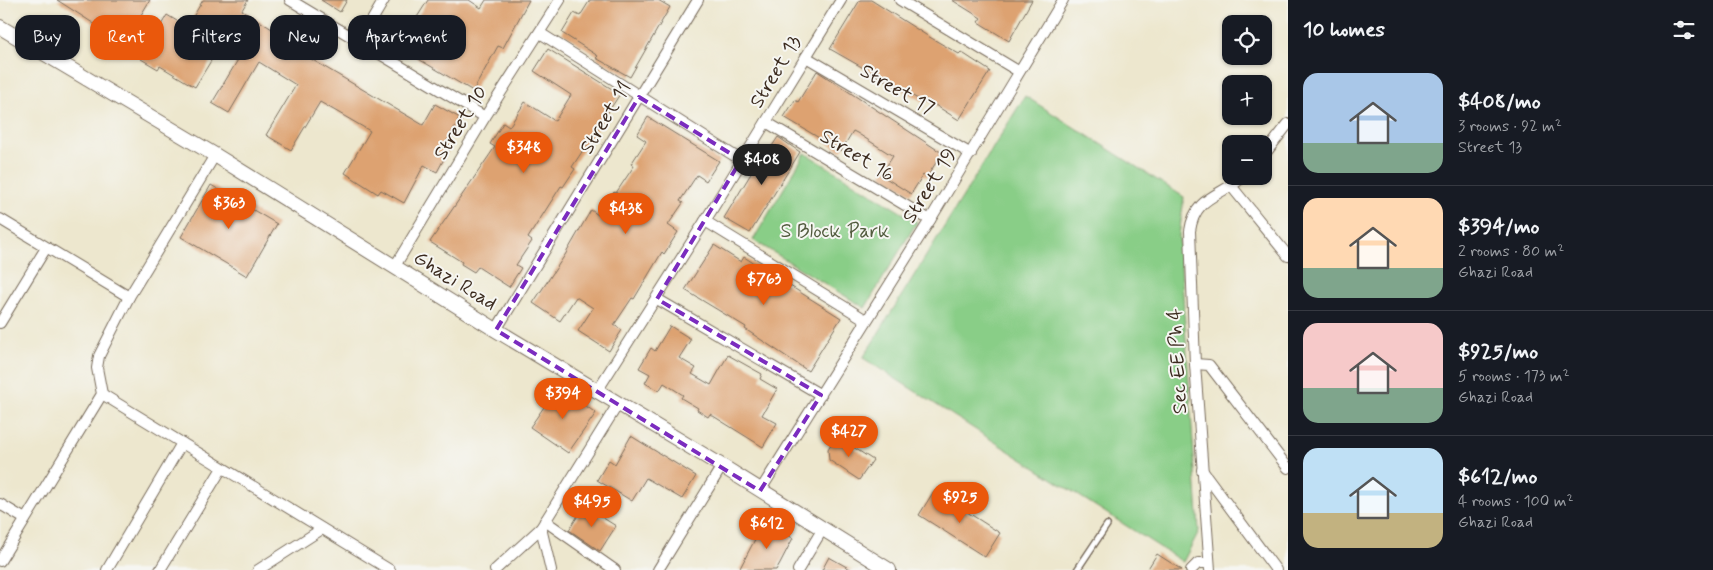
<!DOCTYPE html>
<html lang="en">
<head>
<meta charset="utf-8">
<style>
  body { margin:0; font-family:Mynerve,sans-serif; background:#20242c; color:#f1f3f6; height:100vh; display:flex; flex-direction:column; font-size:19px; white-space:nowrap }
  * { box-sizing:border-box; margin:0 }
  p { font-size:16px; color:#9ea1a6 }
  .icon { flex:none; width:28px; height:28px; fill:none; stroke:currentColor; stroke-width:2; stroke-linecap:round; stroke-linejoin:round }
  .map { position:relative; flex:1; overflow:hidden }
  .details { display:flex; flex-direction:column; background:#171b24; width:425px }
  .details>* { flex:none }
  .hud { position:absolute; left:15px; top:15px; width:475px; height:45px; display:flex; gap:10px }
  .controls { position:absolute; left:1222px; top:15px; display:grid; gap:10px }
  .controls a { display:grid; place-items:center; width:50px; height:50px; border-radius:10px; background:#171b24; box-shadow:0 1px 4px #0004; font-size:25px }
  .price { position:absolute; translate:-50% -42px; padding:0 11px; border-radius:18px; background:#ea580c; color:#fff; font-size:16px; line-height:32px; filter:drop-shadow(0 1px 2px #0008) }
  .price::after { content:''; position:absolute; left:50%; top:30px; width:15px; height:11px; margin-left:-8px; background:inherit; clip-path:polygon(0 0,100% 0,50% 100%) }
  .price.current { background:#222; color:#fff }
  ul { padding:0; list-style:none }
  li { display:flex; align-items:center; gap:15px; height:125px; padding:0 15px }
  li+li { border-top:1px solid #363941 }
  li span { display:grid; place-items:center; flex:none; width:140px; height:100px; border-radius:15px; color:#555 }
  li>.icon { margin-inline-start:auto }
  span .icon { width:60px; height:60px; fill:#fffc; stroke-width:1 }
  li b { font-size:21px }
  h2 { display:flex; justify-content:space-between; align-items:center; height:60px; padding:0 15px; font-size:21px }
  .chip { padding:0 18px; border-radius:15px; background:#171b24; box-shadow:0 1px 4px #0004; font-size:18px; line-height:45px }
  .chip.current { background:#ea580c; color:#fff }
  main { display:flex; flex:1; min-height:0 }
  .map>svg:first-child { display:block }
  .green { fill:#89ce87; stroke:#627c52 }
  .building { fill:#dda271 }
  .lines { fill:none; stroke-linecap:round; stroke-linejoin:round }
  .lane-casing { stroke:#796c5c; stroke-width:8 }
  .street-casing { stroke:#796c5c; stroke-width:12 }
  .secondary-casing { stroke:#796c5c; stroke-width:16 }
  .lane { stroke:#fff; stroke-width:5 }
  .street { stroke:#fff; stroke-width:10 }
  .secondary { stroke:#fff; stroke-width:14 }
  .marked { fill:none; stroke:#7b2cbf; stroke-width:4; stroke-dasharray:10 6; stroke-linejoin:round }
  .labels { text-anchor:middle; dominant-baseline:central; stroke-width:4; stroke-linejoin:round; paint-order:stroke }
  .street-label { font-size:20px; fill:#3b2a1e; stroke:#f6f6f2 }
  .park-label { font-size:20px; fill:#525b3e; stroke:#f6f6f2 }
</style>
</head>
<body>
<main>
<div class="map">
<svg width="1288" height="570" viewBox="0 0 1288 570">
  <rect width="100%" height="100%" fill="#f6f6f2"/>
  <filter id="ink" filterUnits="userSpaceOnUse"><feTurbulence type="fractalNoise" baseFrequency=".02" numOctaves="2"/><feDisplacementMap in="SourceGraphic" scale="10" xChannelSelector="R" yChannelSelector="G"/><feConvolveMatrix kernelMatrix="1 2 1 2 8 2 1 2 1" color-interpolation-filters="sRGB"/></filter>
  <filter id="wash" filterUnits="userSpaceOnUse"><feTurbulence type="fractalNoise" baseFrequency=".0096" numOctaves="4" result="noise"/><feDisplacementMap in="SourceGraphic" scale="20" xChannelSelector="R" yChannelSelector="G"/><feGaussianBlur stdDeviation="1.12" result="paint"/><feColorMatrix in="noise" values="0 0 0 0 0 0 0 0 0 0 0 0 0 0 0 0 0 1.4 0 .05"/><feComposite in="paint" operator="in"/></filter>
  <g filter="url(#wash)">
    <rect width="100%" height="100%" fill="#ede7ce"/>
    <g class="green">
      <polygon points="1025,96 1184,197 1179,236 1199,531 1183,562 863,358"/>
      <polygon points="805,153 917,222 865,308 753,240"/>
    </g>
    <g id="blocks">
      <g class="building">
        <polygon points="57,0 150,0 124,43"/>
        <polygon points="203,0 248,0 242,10 313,55 311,59 423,125 435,104 460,118 446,143 451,146 437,172 424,165 404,203 381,190 378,194 345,173 370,131 320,102 291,150 266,135 296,85 259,62 229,113 212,103 242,53 223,41 195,87 160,66 158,69 141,59 167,15 187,27"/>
        <polygon points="321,0 347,0 340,12"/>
        <polygon points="428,0 469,0 481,8 486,0 529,0 503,48 498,46 473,91 398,47"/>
        <polygon points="590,0 658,0 670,7 630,77 596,58 598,56 562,33 574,13 580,16"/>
        <polygon points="860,0 871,0 926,35 959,54 961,52 990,71 959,120 927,100 925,103 830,49"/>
        <polygon points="952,0 1032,0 1009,41 978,22 981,18"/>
        <polygon points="548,49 620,94 572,167 575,169 563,187 561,186 528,238 532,241 516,265 521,268 509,287 478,267 474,272 461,264 462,262 430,242 495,147 490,144 503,123 509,127 525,102 555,121 571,95 534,71"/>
        <polygon points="817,71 942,153 927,177 923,175 911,194 881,175 893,156 857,133 853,131 841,151 784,117 795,100 798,102"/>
        <polygon points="648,117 719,161 706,181 697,175 680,201 683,203 668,225 678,232 664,254 662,252 634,299 632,298 614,325 622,330 609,351 578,331 593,308 576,297 560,321 533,303 565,255 591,210 598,215 614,192 616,193 634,166 631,164 646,141 637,135"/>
        <polygon points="778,137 800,152 750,233 724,218 755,167 757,169"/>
        <polygon points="211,185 277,224 247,276 181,237"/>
        <polygon points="714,245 741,262 744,257 841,318 808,371 745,329 746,327 685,290"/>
        <polygon points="670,326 691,339 679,358 696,368 692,374 711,385 728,355 762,374 760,379 777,389 762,415 777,423 763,447 710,414 708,417 697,410 698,408 681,398 683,395 664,383 659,391 645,383 650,374 639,368 651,348 655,351"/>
        <polygon points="558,387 596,413 568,453 530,427"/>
        <polygon points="631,436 696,476 682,499 646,478 632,501 597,480 609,460 615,464"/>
        <polygon points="836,436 873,460 859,480 829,460 828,449"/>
        <polygon points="934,491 1000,533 985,557 919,515"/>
        <polygon points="584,506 616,526 600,551 569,530"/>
        <polygon points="764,522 793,538 780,563 776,570 739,570"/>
        <polygon points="1157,554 1182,570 1147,570"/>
        <polygon points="829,557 852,570 822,570"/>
      </g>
    </g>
  </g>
  <g filter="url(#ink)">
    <use href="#blocks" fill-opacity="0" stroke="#796c5c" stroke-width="1"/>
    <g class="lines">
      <defs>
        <polyline id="lane" points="1077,570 1107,525"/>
        <g id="street">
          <polyline points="290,0 485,117"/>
          <polyline points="900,0 1018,71"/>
          <polyline points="540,33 741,160"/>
          <polyline points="359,42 384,0"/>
          <polyline points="806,57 971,154"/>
          <polyline points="766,122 930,220"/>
          <polyline points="1264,155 1288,124"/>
          <polyline points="1232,187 1288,256"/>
          <polyline points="0,219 129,297"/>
          <polyline points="705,221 866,320"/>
          <polyline points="395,266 485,117 560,0"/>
          <polyline points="657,299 821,395"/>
          <polyline points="0,323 46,248"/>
          <polyline points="496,330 698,0"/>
          <polyline points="1195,364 1209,365 1288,468"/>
          <polyline points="597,391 705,221 841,0"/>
          <polyline points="102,394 390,570"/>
          <polyline points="1202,470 1276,570"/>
          <polyline points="760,491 930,220 1063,0"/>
          <polyline points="0,504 25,519"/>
          <polyline points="545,521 615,570"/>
          <polyline points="541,528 551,570"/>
          <polyline points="0,561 102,394 97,368 99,356 129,297 215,155"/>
          <polyline points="107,570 182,443"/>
          <polyline points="160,570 222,468"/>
          <polyline points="258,570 322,529"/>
          <polyline points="495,570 541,528 618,404"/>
          <polyline points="658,570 722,466"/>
          <polyline points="798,570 822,530"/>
          <polyline points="1191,570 1198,563 1209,563"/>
          <path d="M 1210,570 L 1195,364 L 1190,231 C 1195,195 1221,197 1244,176"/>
        </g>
        <polyline id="secondary" points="0,27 215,155 496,330 722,466 889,570"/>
      </defs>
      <use href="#lane" class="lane-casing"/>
      <use href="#street" class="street-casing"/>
      <use href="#secondary" class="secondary-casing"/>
      <use href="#lane" class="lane"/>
      <use href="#street" class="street"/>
      <use href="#secondary" class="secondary"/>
    </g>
  </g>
  <path class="marked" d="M 639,97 L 741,160 L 657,299 L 821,395 L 760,491 L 496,330 Z"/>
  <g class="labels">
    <g class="street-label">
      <text transform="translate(776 72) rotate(-59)">Street 13</text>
      <text transform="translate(897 90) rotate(30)">Street 17</text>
      <text transform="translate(606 118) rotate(-59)">Street 11</text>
      <text transform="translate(461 123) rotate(-58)">Street 10</text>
      <text transform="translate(857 156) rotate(31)">Street 16</text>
      <text transform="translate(930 186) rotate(-58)">Street 19</text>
      <text transform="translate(455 281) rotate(32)">Ghazi Road</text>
      <text transform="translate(1178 361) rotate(-93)">Sec EE Ph 4</text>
    </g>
    <g class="park-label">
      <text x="835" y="231">S Block Park</text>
    </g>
  </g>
</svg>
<div class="controls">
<a><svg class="icon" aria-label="locate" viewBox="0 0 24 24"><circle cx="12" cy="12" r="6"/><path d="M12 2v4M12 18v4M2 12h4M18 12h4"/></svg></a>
<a>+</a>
<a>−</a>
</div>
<b class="price" style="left:524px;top:174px">$348</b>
<b class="price current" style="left:762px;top:186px">$408</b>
<b class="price" style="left:229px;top:230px">$363</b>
<b class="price" style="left:626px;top:235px">$438</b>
<b class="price" style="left:764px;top:306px">$763</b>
<b class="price" style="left:563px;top:420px">$394</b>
<b class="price" style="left:849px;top:458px">$427</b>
<b class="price" style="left:960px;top:524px">$925</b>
<b class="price" style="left:592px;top:528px">$495</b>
<b class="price" style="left:767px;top:550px">$612</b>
<div class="hud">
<a class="chip">Buy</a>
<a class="chip current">Rent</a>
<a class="chip">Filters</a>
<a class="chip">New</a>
<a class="chip">Apartment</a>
</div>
</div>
<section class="details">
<h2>10 homes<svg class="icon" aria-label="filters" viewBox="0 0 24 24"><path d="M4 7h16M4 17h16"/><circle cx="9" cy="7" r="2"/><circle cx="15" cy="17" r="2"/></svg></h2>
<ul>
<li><span style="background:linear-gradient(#a9c7e8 70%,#7fa58c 0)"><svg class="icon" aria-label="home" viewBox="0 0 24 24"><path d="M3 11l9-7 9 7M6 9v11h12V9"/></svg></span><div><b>$408/mo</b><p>3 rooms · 92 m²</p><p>Street 13</p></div></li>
<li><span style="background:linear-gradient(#ffd9b3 70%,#7fa58c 0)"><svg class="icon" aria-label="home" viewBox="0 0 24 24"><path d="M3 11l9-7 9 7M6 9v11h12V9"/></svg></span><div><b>$394/mo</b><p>2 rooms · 80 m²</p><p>Ghazi Road</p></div></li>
<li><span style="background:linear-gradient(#f6c9c9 65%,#7fa58c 0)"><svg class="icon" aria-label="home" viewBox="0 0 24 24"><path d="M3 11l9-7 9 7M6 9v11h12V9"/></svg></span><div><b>$925/mo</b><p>5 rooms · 173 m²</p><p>Ghazi Road</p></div></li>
<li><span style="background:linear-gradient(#bfe0f5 65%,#c2b280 0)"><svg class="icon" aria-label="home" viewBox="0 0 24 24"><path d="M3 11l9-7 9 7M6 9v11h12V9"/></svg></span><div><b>$612/mo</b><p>4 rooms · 100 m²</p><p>Ghazi Road</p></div></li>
</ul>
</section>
</main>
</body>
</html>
